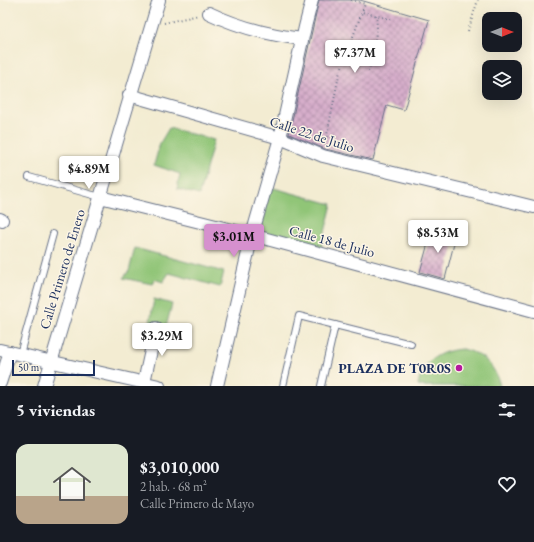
<!DOCTYPE html>
<html lang="es">
<head>
<meta charset="utf-8">
<style>
  body { margin:0; font-family:"EB Garamond",serif; background:#242831; color:#f1f3f6; height:100vh; display:flex; flex-direction:column; font-size:15px; white-space:nowrap }
  * { box-sizing:border-box; margin:0 }
  p { font-size:13px; color:#9ea1a6 }
  .icon { flex:none; width:22px; height:22px; fill:none; stroke:currentColor; stroke-width:2; stroke-linecap:round; stroke-linejoin:round }
  .map { position:relative; height:386px; overflow:hidden }
  .details { display:flex; flex-direction:column; background:#171b24; flex:1 }
  .details>* { flex:none }
  .needle { width:26px; rotate:90deg }
  .fabs { position:absolute; left:482px; top:12px; display:grid; gap:8px }
  .fabs a { display:grid; place-items:center; width:40px; height:40px; border-radius:8px; background:#171b24; box-shadow:0 4px 16px #0002; font-size:20px }
  .scale { position:absolute; left:12px; bottom:10px; width:83px; box-sizing:border-box; padding-left:4px; border:2px solid #1b2f5e; border-top:0; font-size:11px; line-height:14px; white-space:nowrap; color:#1b2f5e; -webkit-text-stroke:3px #fcf5e5; paint-order:stroke }
  .price { position:absolute; translate:-50% -34px; padding:0 9px; border-radius:4px; background:#fff; color:#222; font-size:13px; line-height:26px; filter:drop-shadow(0 1px 2px #0008) }
  .price::after { content:''; position:absolute; left:50%; top:24px; width:12px; height:9px; margin-left:-6px; background:inherit; clip-path:polygon(0 0,100% 0,50% 100%) }
  .price.current { background:#d690ce; color:#111 }
  ul { padding:0; list-style:none }
  li { display:flex; align-items:center; gap:12px; height:100px; padding:0 16px }
  li span { display:grid; place-items:center; flex:none; width:112px; height:80px; border-radius:12px; color:#555 }
  li>.icon { margin-inline-start:auto }
  span .icon { width:48px; height:48px; fill:#fffc; stroke-width:1 }
  li b { font-size:17px }
  h2 { display:flex; justify-content:space-between; align-items:center; height:48px; padding:0 16px; font-size:17px }
  .map>svg:first-child { display:block }
  .green { fill:#90c577; stroke:#567a6a }
  .building { fill:url(#building-cross-hatch) }
  .lines { fill:none; stroke-linecap:round; stroke-linejoin:round }
  .lane-casing { stroke:#677187; stroke-width:8 }
  .street-casing { stroke:#677187; stroke-width:14 }
  .path { stroke:#677187; stroke-width:2; stroke-dasharray:1 3; stroke-linecap:butt }
  .lane { stroke:#fff; stroke-width:6 }
  .street { stroke:#fff; stroke-width:12 }
  .poi-dot { fill:#b5179e; stroke:#fcf5e5; stroke-width:1.5 }
  .labels { text-anchor:middle; dominant-baseline:central; stroke-width:3; stroke-linejoin:round; paint-order:stroke }
  .street-label { font-size:14px; fill:#1b2f5e; stroke:#fcf5e5 }
  .poi-label { font-size:14px; font-weight:bold; fill:#1b2f5e; stroke:#fcf5e5; text-anchor:end }
</style>
</head>
<body>
<div class="map">
<svg width="534" height="386" viewBox="0 0 534 386">
  <defs>
    <pattern id="building-cross-hatch" width="8" height="8" patternUnits="userSpaceOnUse"><rect width="8" height="8" fill="#d7aecb"/><path d="M0 0l8 8M0 8l8-8" fill="none" stroke="#ae8ea8"/></pattern>
  </defs>
  <rect width="100%" height="100%" fill="#fcf5e5"/>
  <filter id="ink" filterUnits="userSpaceOnUse"><feTurbulence type="fractalNoise" baseFrequency=".025" numOctaves="2"/><feDisplacementMap in="SourceGraphic" scale="8" xChannelSelector="R" yChannelSelector="G"/><feConvolveMatrix kernelMatrix="1 2 1 2 8 2 1 2 1" color-interpolation-filters="sRGB"/></filter>
  <filter id="wash" filterUnits="userSpaceOnUse"><feTurbulence type="fractalNoise" baseFrequency=".012" numOctaves="4" result="noise"/><feDisplacementMap in="SourceGraphic" scale="16" xChannelSelector="R" yChannelSelector="G"/><feGaussianBlur stdDeviation="0.9" result="paint"/><feColorMatrix in="noise" values="0 0 0 0 0 0 0 0 0 0 0 0 0 0 0 0 0 1.4 0 .05"/><feComposite in="paint" operator="in"/></filter>
  <g filter="url(#wash)">
    <rect width="100%" height="100%" fill="#f3ecd2"/>
    <g class="green">
      <polygon points="169,128 214,140 199,195 177,189 180,174 154,165 160,143"/>
      <polygon points="270,187 332,204 320,252 260,235"/>
      <polygon points="135,248 224,272 220,287 169,273 163,282 154,279 152,284 123,278 129,271"/>
      <polygon points="154,299 172,304 166,327 150,322"/>
      <path d="M 463,349 C 483,354 495,365 500,386 L 418,386 C 420,362 440,350 463,349 Z"/>
    </g>
    <g id="blocks">
      <g class="building">
        <polygon points="319,0 360,0 429,20 404,110 387,105 373,160 325,149 289,134"/>
        <polygon points="432,229 456,236 445,279 420,272"/>
      </g>
    </g>
  </g>
  <g filter="url(#ink)">
    <use href="#blocks" fill-opacity="0" stroke="#677187" stroke-width="1"/>
    <g class="lines">
      <defs>
        <g id="lane">
          <polyline points="29,177 100,197"/>
          <polyline points="20,354 53,234"/>
          <polyline points="283,386 299,316 411,344"/>
          <polyline points="321,386 335,325"/>
        </g>
        <g id="street">
          <path d="M 209,13 C 240,28 269,35 302,39"/>
          <polyline points="129,95 280,138 323,156 534,207"/>
          <polyline points="100,197 252,235 534,311"/>
          <polyline points="0,219 2,220"/>
          <polyline points="0,350 159,386"/>
          <polyline points="144,382 156,328"/>
          <polyline points="0,383 10,352"/>
          <polyline points="44,386 159,0"/>
          <polyline points="217,386 252,235 280,138 305,27 312,0"/>
        </g>
      </defs>
      <use href="#lane" class="lane-casing"/>
      <use href="#street" class="street-casing"/>
      <g class="path">
        <polyline points="351,0 365,4 362,12 394,20"/>
        <polyline points="164,23 199,15"/>
        <polyline points="468,31 478,0"/>
        <polyline points="369,71 377,28 376,15"/>
        <polyline points="325,145 339,75 362,12"/>
      </g>
      <use href="#lane" class="lane"/>
      <use href="#street" class="street"/>
    </g>
  </g>
  <circle class="poi-dot" cx="459" cy="368" r="4"/>
  <g class="labels">
    <g class="street-label">
      <text transform="translate(312 134) rotate(18)">Calle 22 de Julio</text>
      <text transform="translate(332 241) rotate(15)">Calle 18 de Julio</text>
      <text transform="translate(62 269) rotate(-73)">Calle Primero de Enero</text>
    </g>
    <g class="poi-label">
      <text x="451" y="368">PLAZA DE T0R0S</text>
    </g>
  </g>
</svg>
<div class="fabs">
<a><svg class="needle" viewBox="-14 -14 28 28"><path d="M0-13l5 13h-10z" fill="#e53935"/><path d="M0 13l5-13h-10z" fill="#9ea1a6"/></svg></a>
<a><svg class="icon" aria-label="layers" viewBox="0 0 24 24"><path d="M12 4l9 5-9 5-9-5zM3 14l9 5 9-5"/></svg></a>
</div>
<div class="scale">50 m</div>
<b class="price" style="left:355px;top:74px">$7.37M</b>
<b class="price" style="left:89px;top:190px">$4.89M</b>
<b class="price" style="left:438px;top:254px">$8.53M</b>
<b class="price current" style="left:234px;top:258px">$3.01M</b>
<b class="price" style="left:162px;top:357px">$3.29M</b>
</div>
<section class="details">
<h2>5 viviendas<svg class="icon" aria-label="filters" viewBox="0 0 24 24"><path d="M4 7h16M4 17h16"/><circle cx="9" cy="7" r="2"/><circle cx="15" cy="17" r="2"/></svg></h2>
<ul>
<li><span style="background:linear-gradient(#dfe7d0 65%,#b9a48a 0)"><svg class="icon" aria-label="home" viewBox="0 0 24 24"><path d="M3 11l9-7 9 7M6 9v11h12V9"/></svg></span><div><b>$3,010,000</b><p>2 hab. · 68 m²</p><p>Calle Primero de Mayo</p></div><svg class="icon" aria-label="heart" viewBox="0 0 24 24"><path d="M12 20l-8-8c-3-5 5-10 8-4 3-6 11-1 8 4z"/></svg></li>
</ul>
</section>
</body>
</html>
